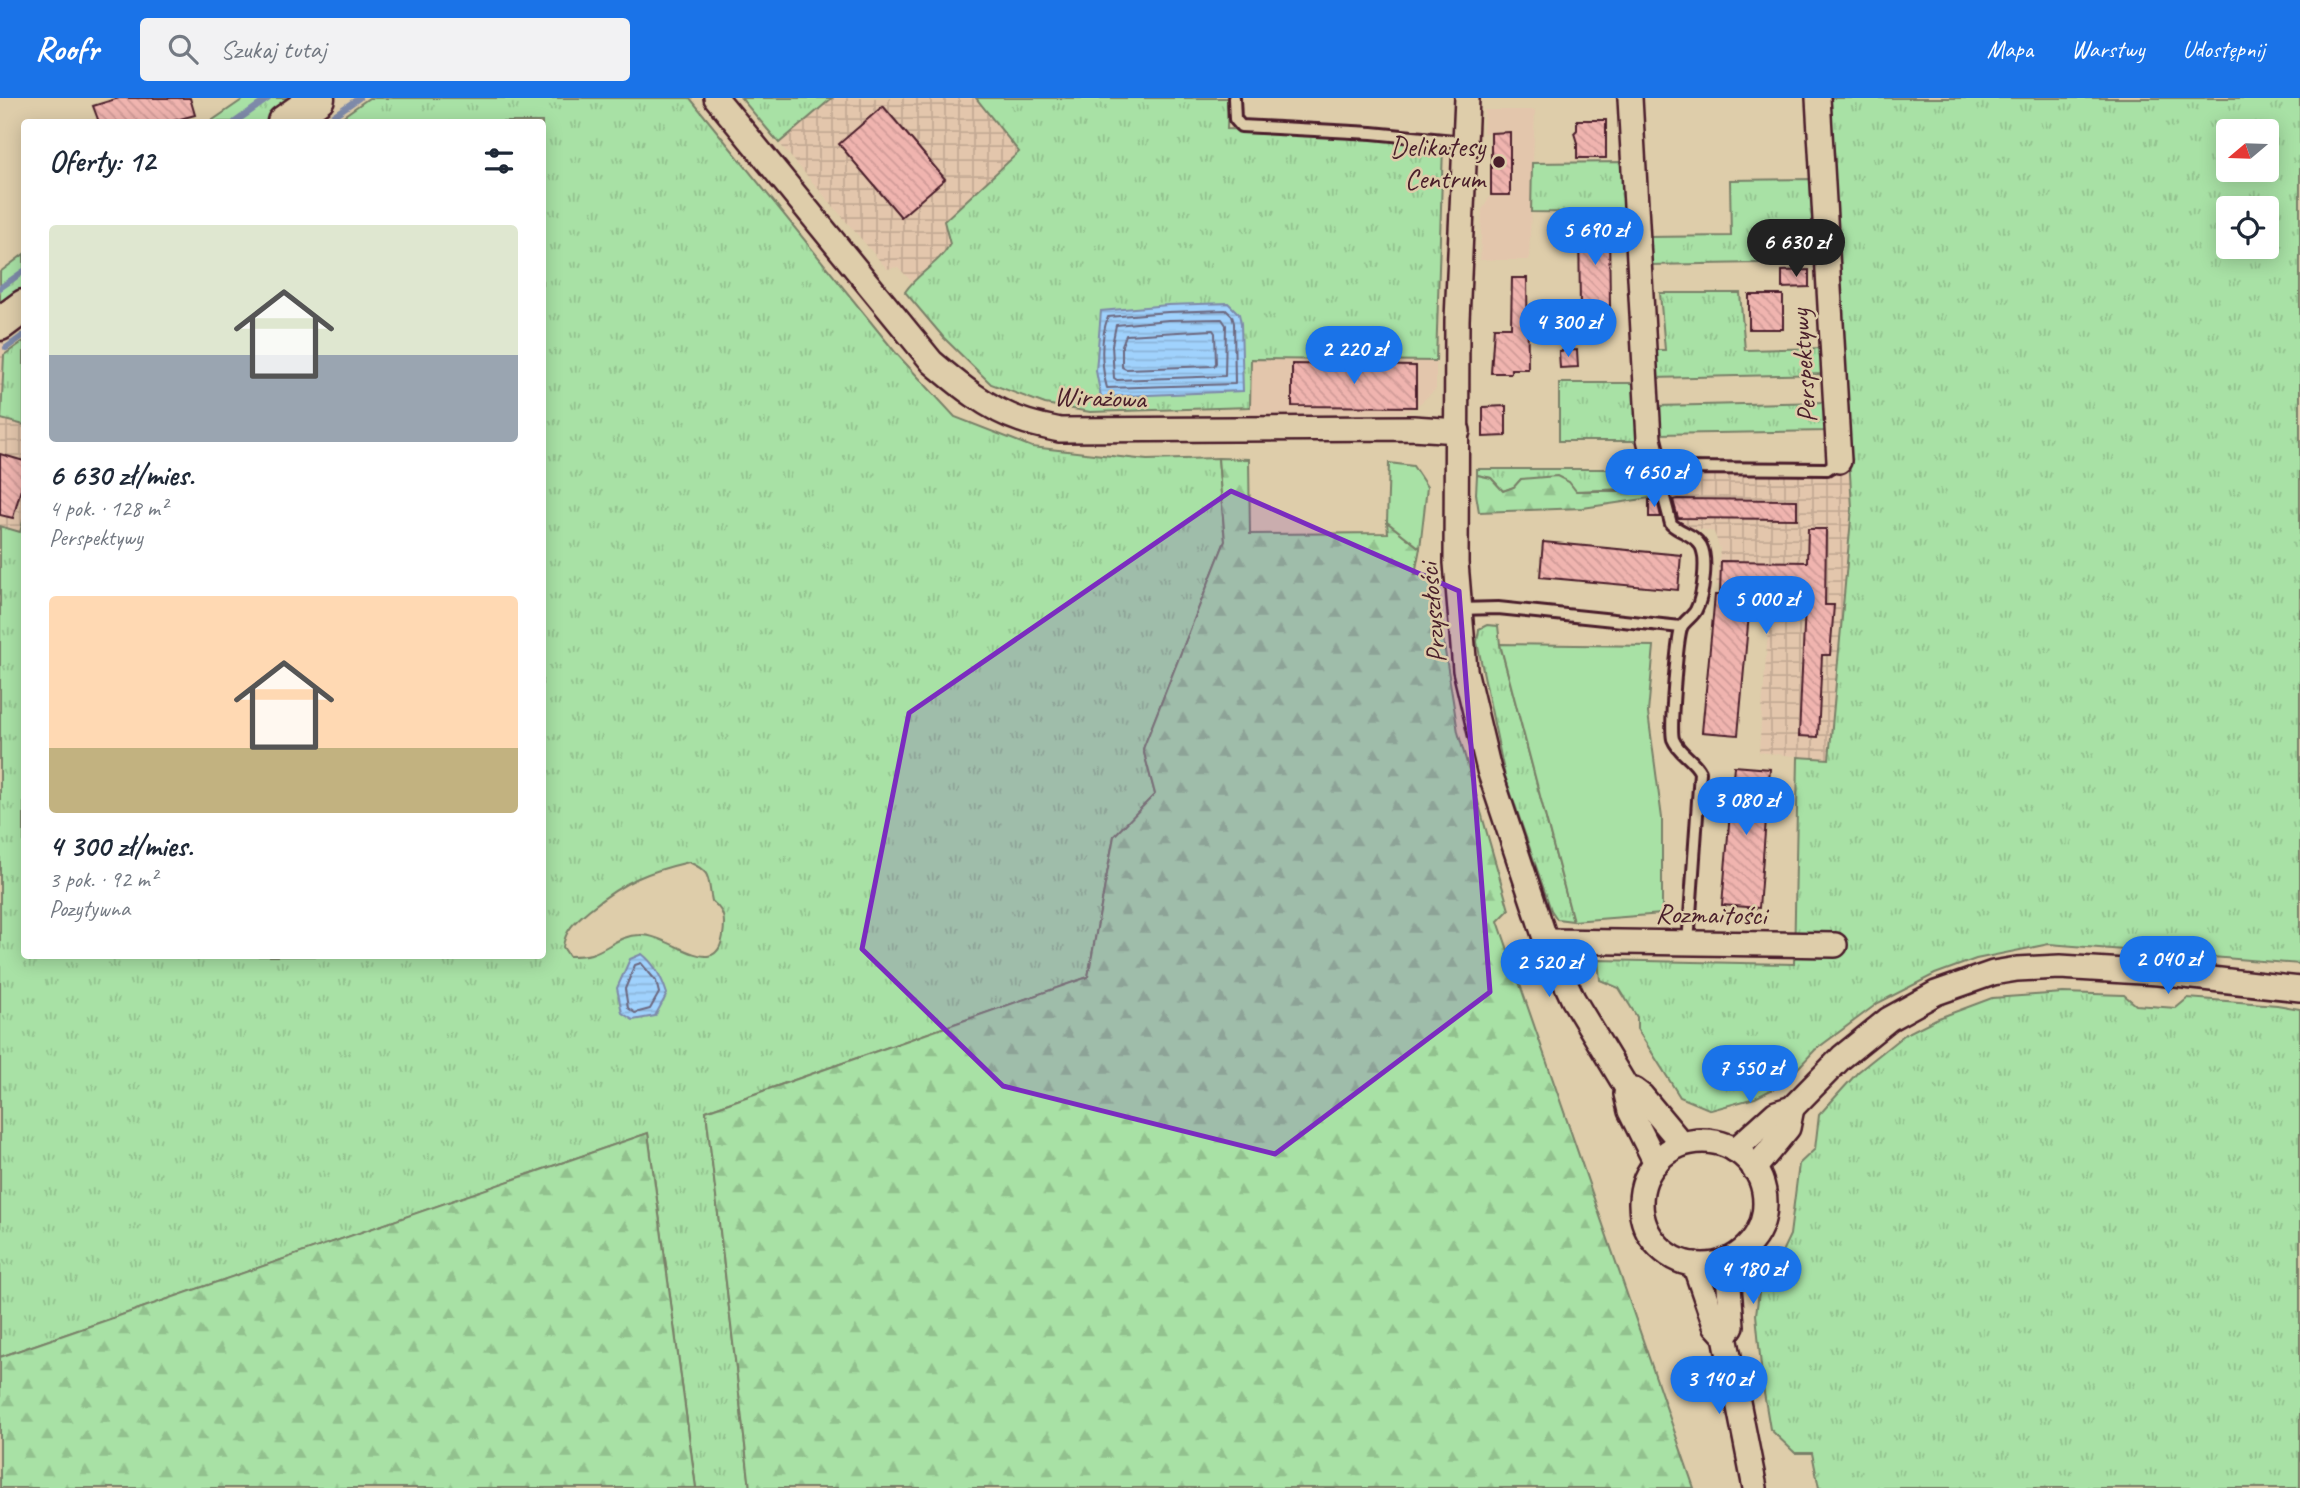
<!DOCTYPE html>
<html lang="pl">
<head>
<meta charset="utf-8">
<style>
  body { margin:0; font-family:Caveat,sans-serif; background:#f2f2f3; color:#1f2937; height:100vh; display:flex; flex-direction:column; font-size:26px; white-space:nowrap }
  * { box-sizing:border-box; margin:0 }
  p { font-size:23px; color:#747a83 }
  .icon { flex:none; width:38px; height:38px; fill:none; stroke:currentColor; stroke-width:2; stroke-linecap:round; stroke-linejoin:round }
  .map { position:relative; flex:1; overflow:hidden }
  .panel { position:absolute; left:21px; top:21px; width:525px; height:840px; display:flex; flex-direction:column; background:#fff; border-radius:7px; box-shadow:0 4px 18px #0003 }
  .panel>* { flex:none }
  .needle { width:46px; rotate:251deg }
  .fabs { position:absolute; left:2216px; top:21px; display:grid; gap:14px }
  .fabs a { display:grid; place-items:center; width:63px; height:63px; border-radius:7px; background:#fff; box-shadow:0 4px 18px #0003; font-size:35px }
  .price { position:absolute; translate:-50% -60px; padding:0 16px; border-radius:24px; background:#1a73e8; color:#fff; font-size:23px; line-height:46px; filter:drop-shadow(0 2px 4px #0008) }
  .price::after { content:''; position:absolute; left:50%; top:42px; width:21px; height:16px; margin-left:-10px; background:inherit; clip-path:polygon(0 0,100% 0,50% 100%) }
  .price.active { background:#222; color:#fff }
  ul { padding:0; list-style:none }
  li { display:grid; align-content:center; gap:14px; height:371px; padding:0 28px }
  li span { display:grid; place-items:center; height:217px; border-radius:7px; color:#555 }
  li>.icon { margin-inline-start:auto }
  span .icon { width:126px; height:126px; fill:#fffc; stroke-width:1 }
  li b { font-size:30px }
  h2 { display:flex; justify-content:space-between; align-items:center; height:84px; padding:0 28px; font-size:30px }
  header { display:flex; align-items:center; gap:42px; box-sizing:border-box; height:98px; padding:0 35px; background:#1a73e8; color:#fff }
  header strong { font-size:33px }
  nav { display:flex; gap:38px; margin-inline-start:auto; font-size:24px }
  .search { width:490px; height:63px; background:#f2f2f3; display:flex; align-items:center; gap:18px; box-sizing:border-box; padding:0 24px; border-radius:7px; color:#747a83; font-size:26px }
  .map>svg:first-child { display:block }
  .built { fill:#e3c6ac }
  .industrial { fill:url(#industrial-grid) }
  .grass { fill:url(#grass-tufts); stroke:#798068; stroke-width:2; fill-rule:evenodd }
  .forest { fill:url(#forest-firs); stroke:#798068; stroke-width:2 }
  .green { fill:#a8e1a5; stroke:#798068; stroke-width:2 }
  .water { fill:url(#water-rules); stroke:#7e8aa9; stroke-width:2 }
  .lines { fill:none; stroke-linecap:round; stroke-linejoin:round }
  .shore { stroke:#6c677f; stroke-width:2 }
  .stream { stroke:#7e8aa9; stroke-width:6 }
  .building { fill:url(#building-back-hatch); stroke:#4a1f2b; stroke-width:2 }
  .lane-casing { stroke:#4a1f2b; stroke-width:16 }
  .street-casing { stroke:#4a1f2b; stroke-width:28 }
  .secondary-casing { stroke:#4a1f2b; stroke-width:37 }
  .lane { stroke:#decdaa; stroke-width:10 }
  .street { stroke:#decdaa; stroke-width:23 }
  .secondary { stroke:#decdaa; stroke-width:32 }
  .marked { fill:#7b2cbf; fill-opacity:0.2; stroke:#7b2cbf; stroke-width:5; stroke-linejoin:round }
  .poi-dot { fill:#4a1f2b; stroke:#decdaa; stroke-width:2.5 }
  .labels { text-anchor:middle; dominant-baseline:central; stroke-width:5; stroke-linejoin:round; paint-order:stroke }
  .poi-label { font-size:28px; fill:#4a1f2b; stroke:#decdaa; text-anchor:end }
  .street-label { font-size:28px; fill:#4a1f2b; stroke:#decdaa }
</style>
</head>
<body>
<header>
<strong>Roofr</strong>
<div class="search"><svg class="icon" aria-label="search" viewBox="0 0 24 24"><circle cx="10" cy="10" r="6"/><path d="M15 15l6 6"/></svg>Szukaj tutaj</div>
<nav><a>Mapa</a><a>Warstwy</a><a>Udostępnij</a></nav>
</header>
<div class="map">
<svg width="2300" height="1390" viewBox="0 0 2300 1390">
  <defs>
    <pattern id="industrial-grid" width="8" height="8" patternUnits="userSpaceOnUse" patternTransform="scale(1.75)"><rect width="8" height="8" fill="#e3c6ac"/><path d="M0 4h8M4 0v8" fill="none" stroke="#c4aa94"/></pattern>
    <pattern id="grass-tufts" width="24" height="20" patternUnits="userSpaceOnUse" patternTransform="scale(1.75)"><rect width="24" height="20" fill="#a8e1a5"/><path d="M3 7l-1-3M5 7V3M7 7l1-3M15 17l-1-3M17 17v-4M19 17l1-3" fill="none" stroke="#92c18e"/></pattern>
    <pattern id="forest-firs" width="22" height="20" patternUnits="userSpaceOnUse" patternTransform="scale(1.75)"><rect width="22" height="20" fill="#a8e1a5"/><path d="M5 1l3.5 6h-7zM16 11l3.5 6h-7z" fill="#92c18e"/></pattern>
    <pattern id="water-rules" width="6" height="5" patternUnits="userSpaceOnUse" patternTransform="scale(1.75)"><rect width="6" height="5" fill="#a0d2fd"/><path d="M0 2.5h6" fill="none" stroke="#8bb4d9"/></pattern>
    <pattern id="building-back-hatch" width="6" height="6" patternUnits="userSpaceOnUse" patternTransform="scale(1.75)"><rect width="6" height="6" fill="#f0b4af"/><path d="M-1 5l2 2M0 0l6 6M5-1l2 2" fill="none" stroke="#cf9a97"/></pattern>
  </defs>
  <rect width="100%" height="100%" fill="#decdaa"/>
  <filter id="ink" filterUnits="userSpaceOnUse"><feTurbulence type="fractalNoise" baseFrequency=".0143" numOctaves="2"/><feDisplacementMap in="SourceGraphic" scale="14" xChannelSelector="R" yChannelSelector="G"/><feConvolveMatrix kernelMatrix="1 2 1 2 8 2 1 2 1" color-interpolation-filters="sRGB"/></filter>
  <g filter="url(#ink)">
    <g class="built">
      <polygon points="1484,12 1535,12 1529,162 1480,162 1482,112 1491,97 1491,35 1483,35"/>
      <polygon points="1250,261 1436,263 1436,291 1416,309 1403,315 1251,317"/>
    </g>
    <g class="industrial">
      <polygon points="832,0 976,0 1019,54 944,123 950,146 945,156 912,184 898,169 887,171 779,45"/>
      <polygon points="4,244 1,321 24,327 24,420 20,434 0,428 0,247"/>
      <polygon points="1851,375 1852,410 1829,662 1759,654 1771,491 1716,487 1720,451 1714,434 1684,428 1675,420 1664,382 1680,376"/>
    </g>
    <g class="grass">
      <polygon points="245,0 301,0 267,24 210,24"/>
      <path d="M 369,0 L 690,0 L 895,254 L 955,319 L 1032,349 L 1147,362 L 1218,360 L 1225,443 L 1143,651 L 1155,696 L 1114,738 L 1088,879 L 706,1013 L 750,1390 L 696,1390 L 648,1035 L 0,1259 L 0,428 L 20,434 L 24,420 L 24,858 L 542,858 L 542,24 L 335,24 ZM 689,764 C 713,775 707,780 712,803 C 719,809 724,815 724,825 C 723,892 673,836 640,837 C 619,837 608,851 591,856 C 584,858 576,858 569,858 L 563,849 C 565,831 577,822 590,811 C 625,783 646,774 689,764 Z"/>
      <polygon points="741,0 832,0 779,45"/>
      <path d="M 976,0 L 1228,0 L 1227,31 L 1283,33 L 1443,48 L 1436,263 L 1251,261 L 1250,309 L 1090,314 L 1045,306 L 991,286 L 944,240 L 905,194 C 917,175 939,166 950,146 L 944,123 L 1019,54 Z"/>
      <path d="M 1828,0 L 2300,0 L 2300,866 L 2049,846 L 1976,861 L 1935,876 L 1878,905 L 1815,952 L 1783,986 L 1755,1000 L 1711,1012 L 1680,999 L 1637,931 L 1637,919 L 1619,890 L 1600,882 L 1598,862 L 1794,866 L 1798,659 L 1829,661 L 1852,410 ZM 2228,33 L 2266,33 L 2266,72 L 2228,72 ZM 2228,110 L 2266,110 L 2266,149 L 2228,149 Z"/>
      <polygon points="1624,64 1626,115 1531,114 1532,65"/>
      <polygon points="1814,81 1818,164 1648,167 1648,139 1731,138 1730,82"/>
      <polygon points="24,156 24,198 0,215 0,174"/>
      <polygon points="1660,195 1740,195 1745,252 1823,250 1825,276 1654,280 1653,252 1665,252"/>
      <polygon points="24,243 24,327 1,321 4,257"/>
      <polygon points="1559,285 1639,285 1641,343 1559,343"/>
      <polygon points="1826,304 1828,333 1658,336 1657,308"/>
      <polygon points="1477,371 1621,371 1626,391 1575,393 1521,381 1514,389 1503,393 1491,380 1477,377"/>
      <polygon points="1487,527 1498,528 1500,546 1573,823 1557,821 1551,812 1505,678 1477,544 1479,531"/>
      <polygon points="2063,895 2124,897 2136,907 2176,910 2188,900 2277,907 2300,911 2300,1390 1819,1390 1812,1355 1795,1355 1770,1331 1763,1289 1756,1216 1760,1187 1779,1160 1790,1137 1799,1066 1815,1051 1819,1017 1858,974 1904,937 1936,921 1992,900"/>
    </g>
    <g class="forest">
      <polygon points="1218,360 1249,361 1250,436 1388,435 1387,424 1420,450 1415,476 1433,478 1458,634 1509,812 1498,823 1694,1390 750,1390 706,1013 1088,879 1114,738 1155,696 1143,651 1225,443"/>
      <polygon points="1477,377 1491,380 1503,393 1514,389 1521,381 1557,378 1569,384 1576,393 1623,393 1637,387 1653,386 1657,399 1583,410 1479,414 1476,396"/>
      <polygon points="648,1035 696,1390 0,1390 0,1259"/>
    </g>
    <g class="green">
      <polygon points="1389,365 1413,368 1427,389 1420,450 1387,424"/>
      <polygon points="1500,546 1654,548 1648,615 1662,720 1662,816 1573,823"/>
    </g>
    <g class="water">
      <polygon points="1228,205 1239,216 1241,225 1243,293 1101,299 1096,273 1101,213 1168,207"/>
      <path d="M 642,856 C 655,866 662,880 667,896 L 655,918 L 633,922 L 622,915 L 617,890 L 630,861 Z"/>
    </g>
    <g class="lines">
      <g class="shore">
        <path d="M 1226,212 L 1232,218 L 1234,225 L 1235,286 L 1107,290 C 1101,268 1100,240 1108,219 L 1168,214 Z"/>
        <polygon points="1222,221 1226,227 1225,278 1117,282 1114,280 1112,247 1116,227 1168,222"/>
        <polygon points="1213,232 1215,235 1216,265 1214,268 1126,271 1122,269 1122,247 1126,237"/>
        <polygon points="641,865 656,883 659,895 650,911 635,915 628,910 625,891 635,867"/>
      </g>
      <g class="stream">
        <polyline points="235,24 269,0"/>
        <polyline points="324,24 359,0"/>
        <polyline points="0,190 24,173"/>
        <polyline points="6,250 24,237"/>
      </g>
    </g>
    <g class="building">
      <polygon points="119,0 190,0 195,17 169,24 99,24 93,8"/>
      <polygon points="883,8 945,81 901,119 839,46"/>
      <polygon points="1577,22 1606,22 1606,60 1577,60 1577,45 1574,35 1577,32"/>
      <polygon points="1510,34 1510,97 1491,97 1491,35"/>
      <polygon points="1579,130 1609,130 1610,208 1580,208"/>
      <polygon points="1809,172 1809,189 1782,190 1782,173"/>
      <polygon points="1512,180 1527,180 1528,271 1511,271 1511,275 1491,275 1494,229 1511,229"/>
      <rect x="1749" y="197" width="34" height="34"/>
      <polygon points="1577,252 1578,269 1560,270 1559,253"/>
      <polygon points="1292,266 1416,268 1416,309 1292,308"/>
      <polygon points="1506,308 1506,338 1483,339 1483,309"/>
      <polygon points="0,356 24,363 24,380 13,420 0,417"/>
      <polygon points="1678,401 1797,402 1797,421 1678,420 1673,402"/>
      <polygon points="1649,402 1657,402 1661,419 1649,419"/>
      <polygon points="1808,431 1826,431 1825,507 1834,507 1830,557 1822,557 1818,639 1799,638 1806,485 1752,483 1738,637 1702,634 1715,497 1720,497 1721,463 1807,464"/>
      <polygon points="1543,444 1681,457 1678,492 1540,479"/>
      <polygon points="1734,668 1770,671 1759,810 1722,807"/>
    </g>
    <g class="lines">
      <defs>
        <g id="lane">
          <polyline points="1234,0 1235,21 1241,28 1372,35 1464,44"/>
          <path d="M 1655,366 L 1671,426 C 1681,435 1694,436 1701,448 C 1708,461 1703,499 1696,512 C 1693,518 1686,522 1682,528 C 1677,538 1670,630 1673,641 C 1679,656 1693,660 1700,674 L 1688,846"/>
          <polyline points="1658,375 1679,370 1827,371 1839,363"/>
          <polyline points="1458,511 1498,510 1681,529"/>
        </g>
        <g id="street">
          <path d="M 716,0 L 932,264 C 959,287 988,311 1021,322 C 1034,327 1047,329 1060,332 L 1413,330 L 1458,333"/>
          <polyline points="1467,0 1457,222 1456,465 1465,572 1489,672 1546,843 1573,901 1628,992 1626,996 1630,1013 1656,1065"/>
          <polyline points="1630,0 1649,341 1655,366"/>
          <polyline points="1818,0 1839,363"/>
          <polyline points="1546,843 1835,847"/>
          <polyline points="1628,992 1634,992 1642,998 1682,1046"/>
          <circle cx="1703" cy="1105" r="62"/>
          <polyline points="1735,1052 1776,1015 1792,1010 1842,959 1889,921 1936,895 1993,875 2017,871 2060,869 2158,875 2300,891"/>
          <polyline points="1754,1071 1788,1030 1792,1010"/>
          <polyline points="1694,1166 1715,1227 1725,1238 1755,1390"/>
          <polyline points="1725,1238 1732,1228 1727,1162"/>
        </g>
        <g id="secondary">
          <polyline points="284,24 318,0"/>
          <polyline points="0,226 24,208"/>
        </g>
      </defs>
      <use href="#lane" class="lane-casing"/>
      <use href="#street" class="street-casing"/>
      <use href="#secondary" class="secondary-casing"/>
      <use href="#lane" class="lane"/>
      <use href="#street" class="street"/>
      <use href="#secondary" class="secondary"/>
    </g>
  </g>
  <path class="marked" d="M 1231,393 L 1459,493 L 1490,894 L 1275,1056 L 1003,988 L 862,851 L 909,615 Z"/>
  <circle class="poi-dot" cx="1499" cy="64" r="7"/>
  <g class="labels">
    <g class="poi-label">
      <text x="1485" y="48">Delikatesy<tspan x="1485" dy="32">Centrum</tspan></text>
    </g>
    <g class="street-label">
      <text transform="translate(1803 268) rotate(-94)">Perspektywy</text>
      <text transform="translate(1100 299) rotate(2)">Wirażowa</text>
      <text transform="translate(1432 515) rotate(-95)">Przyszłości</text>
      <text transform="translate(1711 816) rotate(1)">Rozmaitości</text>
    </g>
  </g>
</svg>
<div class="fabs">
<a><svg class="needle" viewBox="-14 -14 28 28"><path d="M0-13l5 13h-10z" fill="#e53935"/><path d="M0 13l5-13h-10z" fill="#747a83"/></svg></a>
<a><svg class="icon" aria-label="locate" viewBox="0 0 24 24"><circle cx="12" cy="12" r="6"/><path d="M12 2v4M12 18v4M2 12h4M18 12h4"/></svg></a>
</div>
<b class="price" style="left:1595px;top:169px">5 690 zł</b>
<b class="price active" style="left:1796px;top:181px">6 630 zł</b>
<b class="price" style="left:1568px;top:261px">4 300 zł</b>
<b class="price" style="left:1354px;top:288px">2 220 zł</b>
<b class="price" style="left:1654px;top:411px">4 650 zł</b>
<b class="price" style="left:1766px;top:538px">5 000 zł</b>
<b class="price" style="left:1746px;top:739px">3 080 zł</b>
<b class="price" style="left:2168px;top:898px">2 040 zł</b>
<b class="price" style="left:1549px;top:901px">2 520 zł</b>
<b class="price" style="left:1750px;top:1007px">7 550 zł</b>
<b class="price" style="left:1753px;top:1208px">4 180 zł</b>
<b class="price" style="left:1719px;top:1318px">3 140 zł</b>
<section class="panel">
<h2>Oferty: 12<svg class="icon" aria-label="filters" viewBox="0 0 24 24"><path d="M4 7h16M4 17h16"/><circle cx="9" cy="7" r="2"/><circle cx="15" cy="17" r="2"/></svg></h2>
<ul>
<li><span style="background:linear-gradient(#dfe7d0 60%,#9aa5b1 0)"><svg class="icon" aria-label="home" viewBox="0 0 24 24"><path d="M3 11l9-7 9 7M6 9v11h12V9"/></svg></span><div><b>6 630 zł/mies.</b><p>4 pok. · 128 m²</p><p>Perspektywy</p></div></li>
<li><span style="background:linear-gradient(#ffd9b3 70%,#c2b280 0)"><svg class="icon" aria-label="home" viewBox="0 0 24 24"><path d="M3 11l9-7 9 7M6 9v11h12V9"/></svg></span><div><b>4 300 zł/mies.</b><p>3 pok. · 92 m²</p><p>Pozytywna</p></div></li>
</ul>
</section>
</div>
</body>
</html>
